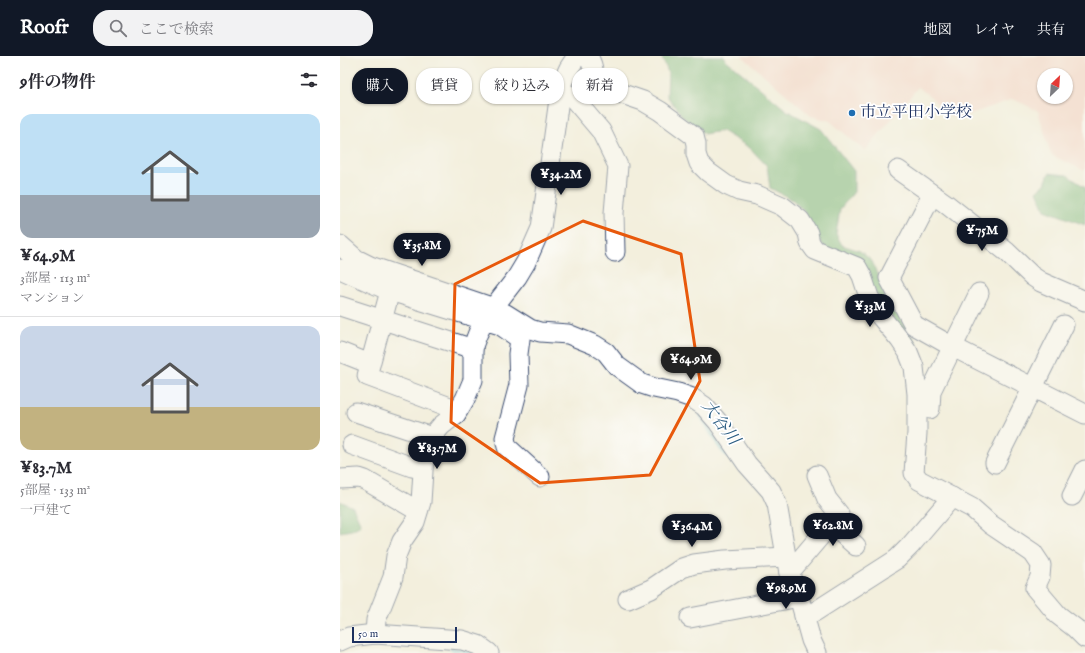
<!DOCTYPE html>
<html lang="ja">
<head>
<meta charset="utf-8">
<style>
  body { margin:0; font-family:"IM FELL English","Noto Serif JP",serif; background:#f2f2f3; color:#2b2b33; height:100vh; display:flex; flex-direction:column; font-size:15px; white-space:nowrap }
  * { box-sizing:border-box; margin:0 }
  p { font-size:13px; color:#7c7c81 }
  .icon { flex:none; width:22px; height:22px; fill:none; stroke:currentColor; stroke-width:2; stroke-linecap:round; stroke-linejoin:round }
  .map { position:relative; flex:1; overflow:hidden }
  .details { display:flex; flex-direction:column; background:#fff; width:340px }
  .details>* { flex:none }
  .guide { position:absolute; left:12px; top:12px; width:380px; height:36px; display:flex; gap:8px }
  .needle { width:26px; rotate:25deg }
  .fabs { position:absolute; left:697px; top:12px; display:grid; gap:8px }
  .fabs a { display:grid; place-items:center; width:36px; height:36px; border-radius:50%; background:#fff; box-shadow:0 1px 3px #0004; font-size:20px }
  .scale { position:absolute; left:12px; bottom:10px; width:105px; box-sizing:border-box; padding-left:4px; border:2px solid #1b2f5e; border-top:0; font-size:11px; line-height:14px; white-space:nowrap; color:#1b2f5e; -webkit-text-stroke:3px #fff; paint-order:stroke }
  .price { position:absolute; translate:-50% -34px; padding:0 9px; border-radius:14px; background:#111827; color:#fff; font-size:13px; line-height:26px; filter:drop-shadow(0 1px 2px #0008) }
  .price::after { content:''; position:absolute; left:50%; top:24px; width:12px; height:9px; margin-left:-6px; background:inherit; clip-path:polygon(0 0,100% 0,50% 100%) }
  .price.current { background:#222; color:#fff }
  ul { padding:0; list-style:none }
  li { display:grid; align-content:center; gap:8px; height:212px; padding:0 20px }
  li+li { border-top:1px solid #e1e1e2 }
  li span { display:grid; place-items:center; height:124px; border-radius:12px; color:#555 }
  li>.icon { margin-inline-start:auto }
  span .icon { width:72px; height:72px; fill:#fffc; stroke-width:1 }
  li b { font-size:17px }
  h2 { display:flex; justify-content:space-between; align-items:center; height:48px; padding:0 20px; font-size:17px }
  .tag { padding:0 14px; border-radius:16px; background:#fff; box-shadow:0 1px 3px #0004; font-size:14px; line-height:36px }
  .tag.current { background:#111827; color:#fff }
  header { display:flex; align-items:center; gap:24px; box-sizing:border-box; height:56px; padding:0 20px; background:#111827; color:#fff }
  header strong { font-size:19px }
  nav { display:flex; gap:22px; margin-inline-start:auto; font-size:14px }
  .search { width:280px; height:36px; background:#f2f2f3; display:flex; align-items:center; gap:10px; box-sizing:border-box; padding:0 14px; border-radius:16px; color:#7c7c81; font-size:15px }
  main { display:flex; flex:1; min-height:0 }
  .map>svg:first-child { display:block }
  .built { fill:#f7d1c7; fill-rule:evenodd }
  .forest { fill:#70b274; stroke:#467069 }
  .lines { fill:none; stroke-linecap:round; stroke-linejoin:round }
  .stream { stroke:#4ab2c9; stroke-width:4 }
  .minor-casing { stroke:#3b4c71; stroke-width:21 }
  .minor { stroke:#fff; stroke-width:19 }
  .marked { fill:none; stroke:#e8590c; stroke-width:3; stroke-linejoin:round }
  .poi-dot { fill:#1f6fb2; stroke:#fff; stroke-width:1.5 }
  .labels { text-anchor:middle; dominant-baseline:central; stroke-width:3.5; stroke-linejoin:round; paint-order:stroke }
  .poi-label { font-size:16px; fill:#1b2f5e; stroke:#fff; text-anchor:start }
  .water-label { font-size:17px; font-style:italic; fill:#2b5d83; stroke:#fff }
</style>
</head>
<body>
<header>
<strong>Roofr</strong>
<div class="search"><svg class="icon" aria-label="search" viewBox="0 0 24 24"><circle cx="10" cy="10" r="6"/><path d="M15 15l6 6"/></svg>ここで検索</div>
<nav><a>地図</a><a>レイヤ</a><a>共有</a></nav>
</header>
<main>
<section class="details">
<h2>9件の物件<svg class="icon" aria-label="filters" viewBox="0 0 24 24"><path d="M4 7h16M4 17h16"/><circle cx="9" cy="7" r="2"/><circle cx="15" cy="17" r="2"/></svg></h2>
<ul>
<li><span style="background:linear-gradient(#bfe0f5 65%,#9aa5b1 0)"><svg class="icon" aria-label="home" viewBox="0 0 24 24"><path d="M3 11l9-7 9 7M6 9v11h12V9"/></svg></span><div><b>¥64.9M</b><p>3部屋 · 113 m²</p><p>マンション</p></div></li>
<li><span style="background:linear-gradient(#c9d6e8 65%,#c2b280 0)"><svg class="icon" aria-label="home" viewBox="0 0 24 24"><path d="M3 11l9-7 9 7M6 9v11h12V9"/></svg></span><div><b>¥83.7M</b><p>5部屋 · 133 m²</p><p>一戸建て</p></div></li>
</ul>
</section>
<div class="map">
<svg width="745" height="597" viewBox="0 0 745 597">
  <rect width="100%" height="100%" fill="#fff"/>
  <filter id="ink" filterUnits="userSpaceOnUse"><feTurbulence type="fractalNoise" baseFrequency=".025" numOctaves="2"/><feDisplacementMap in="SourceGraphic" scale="8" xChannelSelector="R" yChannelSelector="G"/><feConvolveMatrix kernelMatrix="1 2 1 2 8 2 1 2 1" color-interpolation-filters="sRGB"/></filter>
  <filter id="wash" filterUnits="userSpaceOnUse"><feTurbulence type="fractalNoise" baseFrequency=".012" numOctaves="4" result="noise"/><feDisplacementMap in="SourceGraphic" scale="16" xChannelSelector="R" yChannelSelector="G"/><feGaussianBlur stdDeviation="0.9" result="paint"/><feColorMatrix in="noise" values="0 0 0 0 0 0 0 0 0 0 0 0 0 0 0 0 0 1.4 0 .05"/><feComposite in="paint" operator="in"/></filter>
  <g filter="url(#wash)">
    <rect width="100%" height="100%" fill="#f3efdd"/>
    <path class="built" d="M 402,0 L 745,0 L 745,115 L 711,99 L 698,55 L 673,43 L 619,62 L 607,59 L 592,42 L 578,31 L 525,95 L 490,65 L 471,60 ZM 704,19 L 726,19 L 726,41 L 704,41 Z"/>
    <g class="forest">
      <polygon points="321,0 384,0 385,3 446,54 481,73 514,115 514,136 500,153 496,178 502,189 520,195 532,205 546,242 577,287 575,296 532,232 484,191 472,175 466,158 453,144 430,132 427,110 410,92 382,75 364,78 343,61 327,40 328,16"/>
      <polygon points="709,117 727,119 745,131 745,169 705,154 697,135 705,128"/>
      <polygon points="0,445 13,451 21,469 12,474 0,476"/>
    </g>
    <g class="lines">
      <g class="stream">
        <polyline points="361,360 381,393 399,411"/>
        <polyline points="111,593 123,594 130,597"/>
      </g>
    </g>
  </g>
  <g filter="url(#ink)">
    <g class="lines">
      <defs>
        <g id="minor">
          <polyline points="246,0 250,4 252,9 255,21 259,27 265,32 303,45 320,55 354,80 356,88 356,98 359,107 368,116 386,129 399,135 417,139 442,150 460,164 468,177 470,187 475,194 517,211 522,220 529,241 540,260 560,284 568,296 574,311 577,338 577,377 574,417 579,424 632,452 650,468 693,497 701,509 700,521 695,532 718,559 735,572 745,582"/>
          <polyline points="220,36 227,38 233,42 261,75 278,110 274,157 275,196"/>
          <polyline points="558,114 605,147 667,196 692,220 701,226 745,245"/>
          <polyline points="592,139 549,222 574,269 613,291 745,358"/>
          <polyline points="0,189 16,203 30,210 154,252 166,258 190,273 200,276 228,278 255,289 266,296 277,310 302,328 314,332 338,337 352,342 364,350 378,366 407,408 431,435 437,448 449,517 459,541 471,584 477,597"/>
          <polyline points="0,213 50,235 160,269 180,283 178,298 179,329 165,382 167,391 200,421"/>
          <polyline points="50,235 27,320 107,350 116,358"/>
          <polyline points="0,250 133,293"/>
          <polyline points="0,296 30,308"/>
          <polyline points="590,353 591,335 639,237"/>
          <polyline points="16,356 92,381"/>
          <polyline points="12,389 72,411 82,413"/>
          <polyline points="655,407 724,269"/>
          <polyline points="0,423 19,422 25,424 78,455"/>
          <polyline points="732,440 745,414"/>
          <polyline points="491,468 516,490"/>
          <polyline points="449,517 499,458 487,443 477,419"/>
          <polyline points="288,543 311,533 342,512 354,508 385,504 446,501"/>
          <polyline points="464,560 476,555 557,503 570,490 612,441"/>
          <polyline points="350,562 459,541"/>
          <polyline points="35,578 36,564 53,521 56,500 62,485 75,466 81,446 84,400 92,381 101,370 116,358 125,343 133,324 133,290 138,277 146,261 177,221 186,206 201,172 221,29 229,12 237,0"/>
          <polyline points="0,585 9,581 35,578 122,584 138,589 149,597"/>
        </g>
      </defs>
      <use href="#minor" class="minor-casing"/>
      <use href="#minor" class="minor"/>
    </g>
  </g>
  <path d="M0 0H745V597H0ZM 243,165 L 341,198 L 360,325 L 310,419 L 200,427 L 111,366 L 115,228 Z" fill="#f3efdd" fill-opacity=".55" fill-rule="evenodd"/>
  <path class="marked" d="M 243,165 L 341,198 L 360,325 L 310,419 L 200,427 L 111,366 L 115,228 Z"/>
  <circle class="poi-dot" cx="512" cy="57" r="4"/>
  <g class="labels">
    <g class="poi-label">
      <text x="520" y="57">市立平田小学校</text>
    </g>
    <g class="water-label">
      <text transform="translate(380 367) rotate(53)">大谷川</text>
    </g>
  </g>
</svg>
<div class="fabs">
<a><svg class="needle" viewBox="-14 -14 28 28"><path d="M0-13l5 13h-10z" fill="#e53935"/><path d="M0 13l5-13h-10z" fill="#7c7c81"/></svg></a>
</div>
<div class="scale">50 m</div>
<b class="price" style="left:221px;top:140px">¥34.2M</b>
<b class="price" style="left:642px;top:196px">¥75M</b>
<b class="price" style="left:82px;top:211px">¥35.8M</b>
<b class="price" style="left:530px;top:272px">¥33M</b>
<b class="price current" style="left:351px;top:325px">¥64.9M</b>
<b class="price" style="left:97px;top:414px">¥83.7M</b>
<b class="price" style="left:493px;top:491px">¥62.8M</b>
<b class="price" style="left:352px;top:492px">¥36.4M</b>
<b class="price" style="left:446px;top:554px">¥98.9M</b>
<div class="guide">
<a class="tag current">購入</a>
<a class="tag">賃貸</a>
<a class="tag">絞り込み</a>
<a class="tag">新着</a>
</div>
</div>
</main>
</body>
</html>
